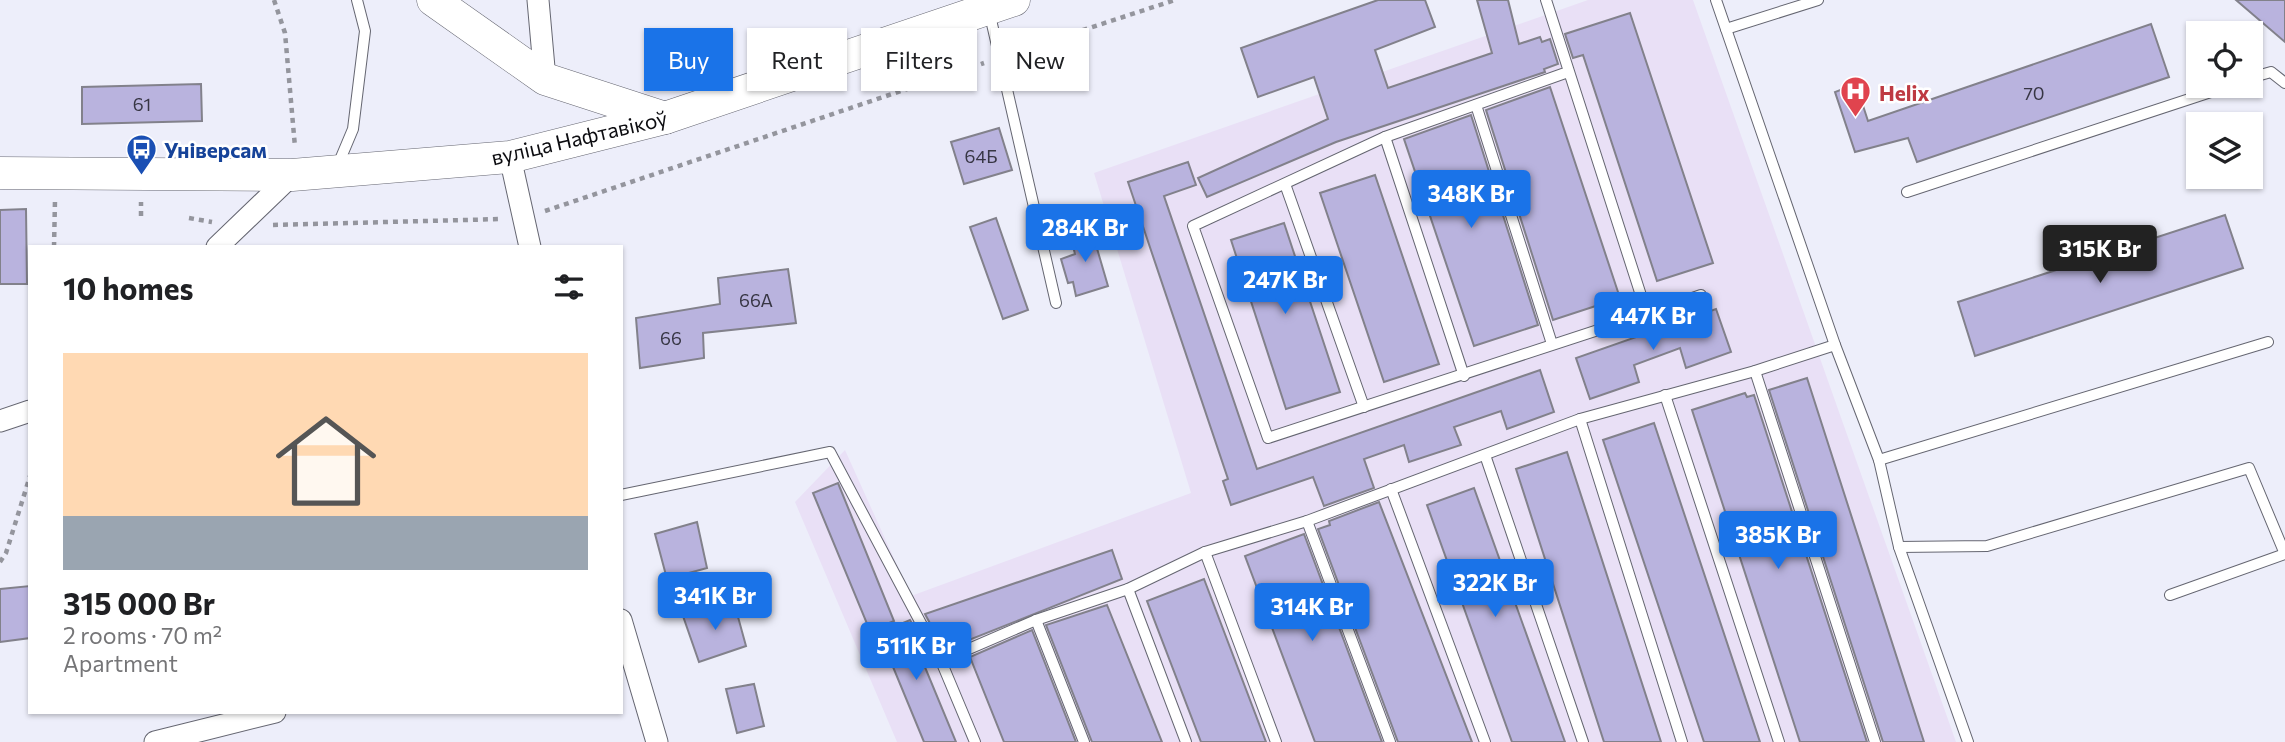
<!DOCTYPE html>
<html lang="en">
<head>
<meta charset="utf-8">
<style>
  body { margin:0; font-family:Commissioner,sans-serif; background:#f2f2f2; color:#202124; height:100vh; display:flex; flex-direction:column; font-size:26px; white-space:nowrap }
  * { box-sizing:border-box; margin:0 }
  p { font-size:23px; color:#757577 }
  .icon { flex:none; width:38px; height:38px; fill:none; stroke:currentColor; stroke-width:2; stroke-linecap:round; stroke-linejoin:round }
  .map { position:relative; flex:1; overflow:hidden }
  .details { position:absolute; left:28px; top:245px; width:595px; height:469px; display:flex; flex-direction:column; background:#fff; border-radius:0px; box-shadow:0 2px 5px #0004 }
  .details>* { flex:none }
  .guide { position:absolute; left:644px; top:28px; width:665px; height:63px; display:flex; gap:14px }
  .controls { position:absolute; left:2186px; top:21px; display:grid; gap:14px }
  .controls a { display:grid; place-items:center; width:77px; height:77px; border-radius:0px; background:#fff; box-shadow:0 2px 5px #0004; font-size:35px }
  .price { position:absolute; translate:-50% -60px; padding:0 16px; border-radius:7px; background:#1a73e8; color:#fff; font-size:23px; line-height:46px; filter:drop-shadow(0 2px 4px #0008) }
  .price::after { content:''; position:absolute; left:50%; top:42px; width:21px; height:16px; margin-left:-10px; background:inherit; clip-path:polygon(0 0,100% 0,50% 100%) }
  .price.selected { background:#222; color:#fff }
  ul { padding:0; list-style:none }
  li { display:grid; align-content:center; gap:14px; height:371px; padding:0 35px }
  li+li { border-top:2px solid #e0e0e0 }
  li span { display:grid; place-items:center; height:217px; border-radius:0px; color:#555 }
  li>.icon { margin-inline-start:auto }
  span .icon { width:126px; height:126px; fill:#fffc; stroke-width:1 }
  li b { font-size:30px }
  h2 { display:flex; justify-content:space-between; align-items:center; height:84px; padding:0 35px; font-size:30px }
  .pill { padding:0 24px; border-radius:0px; background:#fff; box-shadow:0 2px 5px #0004; font-size:24px; line-height:63px }
  .pill.selected { background:#1a73e8; color:#fff }
  .map>svg:first-child { display:block }
  .industrial { fill:#e9e0f6 }
  .building { fill:#b9b3de; stroke:#82818b; stroke-width:2 }
  .lines { fill:none; stroke-linecap:round; stroke-linejoin:round }
  .lane-casing { stroke:#656671; stroke-width:12 }
  .street-casing { stroke:#656671; stroke-width:23 }
  .secondary-casing { stroke:#656671; stroke-width:33 }
  .path { stroke:#94959d; stroke-width:4.5; stroke-dasharray:5 5; stroke-linecap:butt }
  .lane { stroke:#fff; stroke-width:10 }
  .street { stroke:#fff; stroke-width:21 }
  .secondary { stroke:#fff; stroke-width:32 }
  .labels { text-anchor:middle; dominant-baseline:central; stroke-width:5; stroke-linejoin:round; paint-order:stroke }
  .number-label { font-size:18px; fill:#373644 }
  .health-label { font-size:21px; font-weight:bold; fill:#be3a42; stroke:#fff; text-anchor:start }
  .street-label { font-size:21px; fill:#0c0c10; stroke:#fff }
  .transit-label { font-size:21px; font-weight:bold; fill:#164399; stroke:#fff; text-anchor:start }
</style>
</head>
<body>
<div class="map">
<svg width="2285" height="742" viewBox="0 0 2285 742">
  <rect width="100%" height="100%" fill="#edeefa"/>
  <polygon class="industrial" points="1588,0 1693,0 1956,742 897,742 795,502 845,450 911,596 1191,493 1094,173"/>
  <g class="building">
    <polygon points="1378,0 1425,0 1435,27 1375,50 1388,88 1492,53 1477,0 1508,0 1519,44 1540,37 1542,42 1550,39 1558,64 1544,69 1545,72 1336,142 1207,197 1198,178 1328,119 1314,77 1258,97 1241,48"/>
    <polygon points="2236,0 2285,0 2285,42"/>
    <polygon points="1630,13 1713,263 1657,281 1583,55 1573,58 1565,34"/>
    <polygon points="2151,24 2169,77 1917,162 1908,138 1855,152 1835,92 1856,84 1868,121"/>
    <polygon points="201,84 202,121 82,124 82,87"/>
    <polygon points="1550,87 1620,298 1553,320 1486,110"/>
    <polygon points="1471,115 1538,325 1474,346 1404,139"/>
    <polygon points="999,128 1012,170 964,184 951,142"/>
    <polygon points="1188,162 1196,185 1164,196 1257,469 1540,370 1554,412 1507,429 1501,411 1454,427 1461,445 1409,462 1404,445 1364,459 1374,488 1324,506 1313,477 1231,505 1223,481 1228,479 1128,182"/>
    <polygon points="1375,175 1439,364 1384,382 1320,193"/>
    <polygon points="26,209 27,284 0,284 0,210"/>
    <polygon points="2225,215 2243,268 1975,356 1958,302"/>
    <polygon points="996,218 1028,310 1003,319 970,227"/>
    <polygon points="1284,223 1340,392 1286,409 1231,240"/>
    <polygon points="1091,228 1108,286 1076,296 1073,282 1068,283 1061,259 1075,254 1070,234"/>
    <polygon points="788,269 796,323 703,333 704,358 640,368 636,318 720,304 718,278"/>
    <polygon points="1716,309 1731,352 1686,368 1680,348 1634,365 1639,382 1590,399 1576,358"/>
    <polygon points="1807,378 1924,742 1883,742 1769,390"/>
    <polygon points="1745,393 1747,397 1754,395 1867,742 1800,742 1692,410"/>
    <polygon points="1654,423 1760,742 1704,742 1603,440"/>
    <polygon points="1567,452 1661,742 1604,742 1516,469"/>
    <polygon points="838,483 894,621 870,631 813,493"/>
    <polygon points="1474,488 1565,742 1512,742 1427,505"/>
    <polygon points="1379,502 1472,742 1398,742 1318,529 1330,525 1329,521"/>
    <polygon points="697,522 707,568 667,579 655,534"/>
    <polygon points="1304,534 1382,742 1315,742 1245,556"/>
    <polygon points="1112,550 1122,579 964,642 961,633 939,640 925,614"/>
    <polygon points="1204,579 1266,742 1201,742 1147,601"/>
    <polygon points="30,586 30,638 0,642 0,589"/>
    <polygon points="1107,605 1162,742 1092,742 1046,625"/>
    <polygon points="735,606 746,646 699,662 683,616"/>
    <polygon points="910,620 924,645 917,648 956,742 924,742 879,633"/>
    <polygon points="1032,630 1076,742 1004,742 970,657"/>
    <polygon points="754,684 764,726 737,733 726,689"/>
  </g>
  <g class="lines">
    <defs>
      <g id="lane">
        <polyline points="1546,0 1647,314 1268,438 1193,226 1385,137 1568,72"/>
        <polyline points="1716,0 1835,345 1879,460 2268,342"/>
        <polyline points="989,11 1056,303"/>
        <polyline points="1726,29 1818,0"/>
        <polyline points="2250,78 2271,72 2285,83"/>
        <polyline points="1476,105 1552,344"/>
        <polyline points="1385,137 1464,376"/>
        <polyline points="337,167 353,129 365,31 357,0"/>
        <polyline points="1285,184 1364,407"/>
        <polyline points="1907,192 2229,86"/>
        <polyline points="1647,314 1701,295"/>
        <polyline points="1755,371 1875,742"/>
        <polyline points="1665,395 1779,742"/>
        <polyline points="1580,419 1682,742"/>
        <polyline points="1485,455 1583,742"/>
        <polyline points="1879,460 1899,547 1968,742"/>
        <polyline points="1391,489 1485,742"/>
        <polyline points="621,495 830,452 941,661"/>
        <polyline points="1307,521 1390,742"/>
        <polyline points="1899,547 1987,546 2249,468 2285,554"/>
        <polyline points="1205,552 1276,742"/>
        <polyline points="1128,589 1186,742"/>
        <polyline points="2170,595 2285,554"/>
        <polyline points="1036,620 1084,742"/>
        <polyline points="975,742 941,661 1036,620 1128,589 1205,552 1307,521 1580,419 1755,371 1835,345"/>
      </g>
      <g id="street">
        <polyline points="538,0 545,79"/>
        <polyline points="510,157 530,247"/>
        <polyline points="217,247 292,175"/>
        <polyline points="0,421 30,411"/>
        <polyline points="621,620 657,742"/>
        <polyline points="155,742 275,712"/>
      </g>
      <g id="secondary">
        <polyline points="433,0 545,79 665,118"/>
        <polyline points="0,173 292,175 510,157 665,118 1014,0"/>
      </g>
    </defs>
    <use href="#lane" class="lane-casing"/>
    <use href="#street" class="street-casing"/>
    <use href="#secondary" class="secondary-casing"/>
    <g class="path">
      <polyline points="274,0 285,33 295,147"/>
      <polyline points="1016,52 1175,0"/>
      <polyline points="545,211 984,63"/>
      <polyline points="141,216 141,202"/>
      <polyline points="189,218 212,222"/>
      <polyline points="273,225 502,219"/>
      <polyline points="54,247 55,200"/>
      <polyline points="0,562 6,553 30,476"/>
    </g>
    <use href="#lane" class="lane"/>
    <use href="#street" class="street"/>
    <use href="#secondary" class="secondary"/>
  </g>
  <defs>
    <symbol id="hospital-pin" viewBox="-11 -11 22 30"><path d="M0 17L-7.5 6A9.5 9.5 0 1 1 7.5 6Z" fill="#e0444e" stroke="#fff"/><path d="M-5-5h3v3.5h4V-5h3V5h-3V1.5h-4V5h-3Z" fill="#fff"/></symbol>
    <symbol id="bus-pin" viewBox="-11 -11 22 30"><path d="M0 17L-7.5 6A9.5 9.5 0 1 1 7.5 6Z" fill="#1a4fb4" stroke="#fff"/><path d="M-5-6H5V4H4V6H2V4H-2V6H-4V4H-5ZM-3.5-4V0h7V-4ZM-3.5 1.2v1.5H-2V1.2ZM2 1.2v1.5H3.5V1.2Z" fill="#fff"/></symbol>
  </defs>
  <g fill-rule="evenodd">
    <use href="#hospital-pin" x="1838" y="74" width="35" height="47"/>
    <use href="#bus-pin" x="124" y="132" width="35" height="47"/>
  </g>
  <g class="labels">
    <g class="number-label">
      <text x="2034" y="93">70</text>
      <text x="142" y="104">61</text>
      <text x="981" y="156">64Б</text>
      <text x="756" y="300">66А</text>
      <text x="671" y="338">66</text>
    </g>
    <g class="health-label">
      <text x="1879" y="92">Helix</text>
    </g>
    <g class="street-label">
      <text transform="translate(579 137) rotate(-13)">вуліца Нафтавікоў</text>
    </g>
    <g class="transit-label">
      <text x="164" y="149">Універсам</text>
    </g>
  </g>
</svg>
<div class="controls">
<a><svg class="icon" aria-label="locate" viewBox="0 0 24 24"><circle cx="12" cy="12" r="6"/><path d="M12 2v4M12 18v4M2 12h4M18 12h4"/></svg></a>
<a><svg class="icon" aria-label="layers" viewBox="0 0 24 24"><path d="M12 4l9 5-9 5-9-5zM3 14l9 5 9-5"/></svg></a>
</div>
<b class="price" style="left:1471px;top:230px">348K Br</b>
<b class="price" style="left:1085px;top:264px">284K Br</b>
<b class="price selected" style="left:2100px;top:285px">315K Br</b>
<b class="price" style="left:1285px;top:316px">247K Br</b>
<b class="price" style="left:1653px;top:352px">447K Br</b>
<b class="price" style="left:1778px;top:571px">385K Br</b>
<b class="price" style="left:1495px;top:619px">322K Br</b>
<b class="price" style="left:715px;top:632px">341K Br</b>
<b class="price" style="left:1312px;top:643px">314K Br</b>
<b class="price" style="left:916px;top:682px">511K Br</b>
<div class="guide">
<a class="pill selected">Buy</a>
<a class="pill">Rent</a>
<a class="pill">Filters</a>
<a class="pill">New</a>
</div>
<section class="details">
<h2>10 homes<svg class="icon" aria-label="filters" viewBox="0 0 24 24"><path d="M4 7h16M4 17h16"/><circle cx="9" cy="7" r="2"/><circle cx="15" cy="17" r="2"/></svg></h2>
<ul>
<li><span style="background:linear-gradient(#ffd9b3 75%,#9aa5b1 0)"><svg class="icon" aria-label="home" viewBox="0 0 24 24"><path d="M3 11l9-7 9 7M6 9v11h12V9"/></svg></span><div><b>315 000 Br</b><p>2 rooms · 70 m²</p><p>Apartment</p></div></li>
</ul>
</section>
</div>
</body>
</html>
